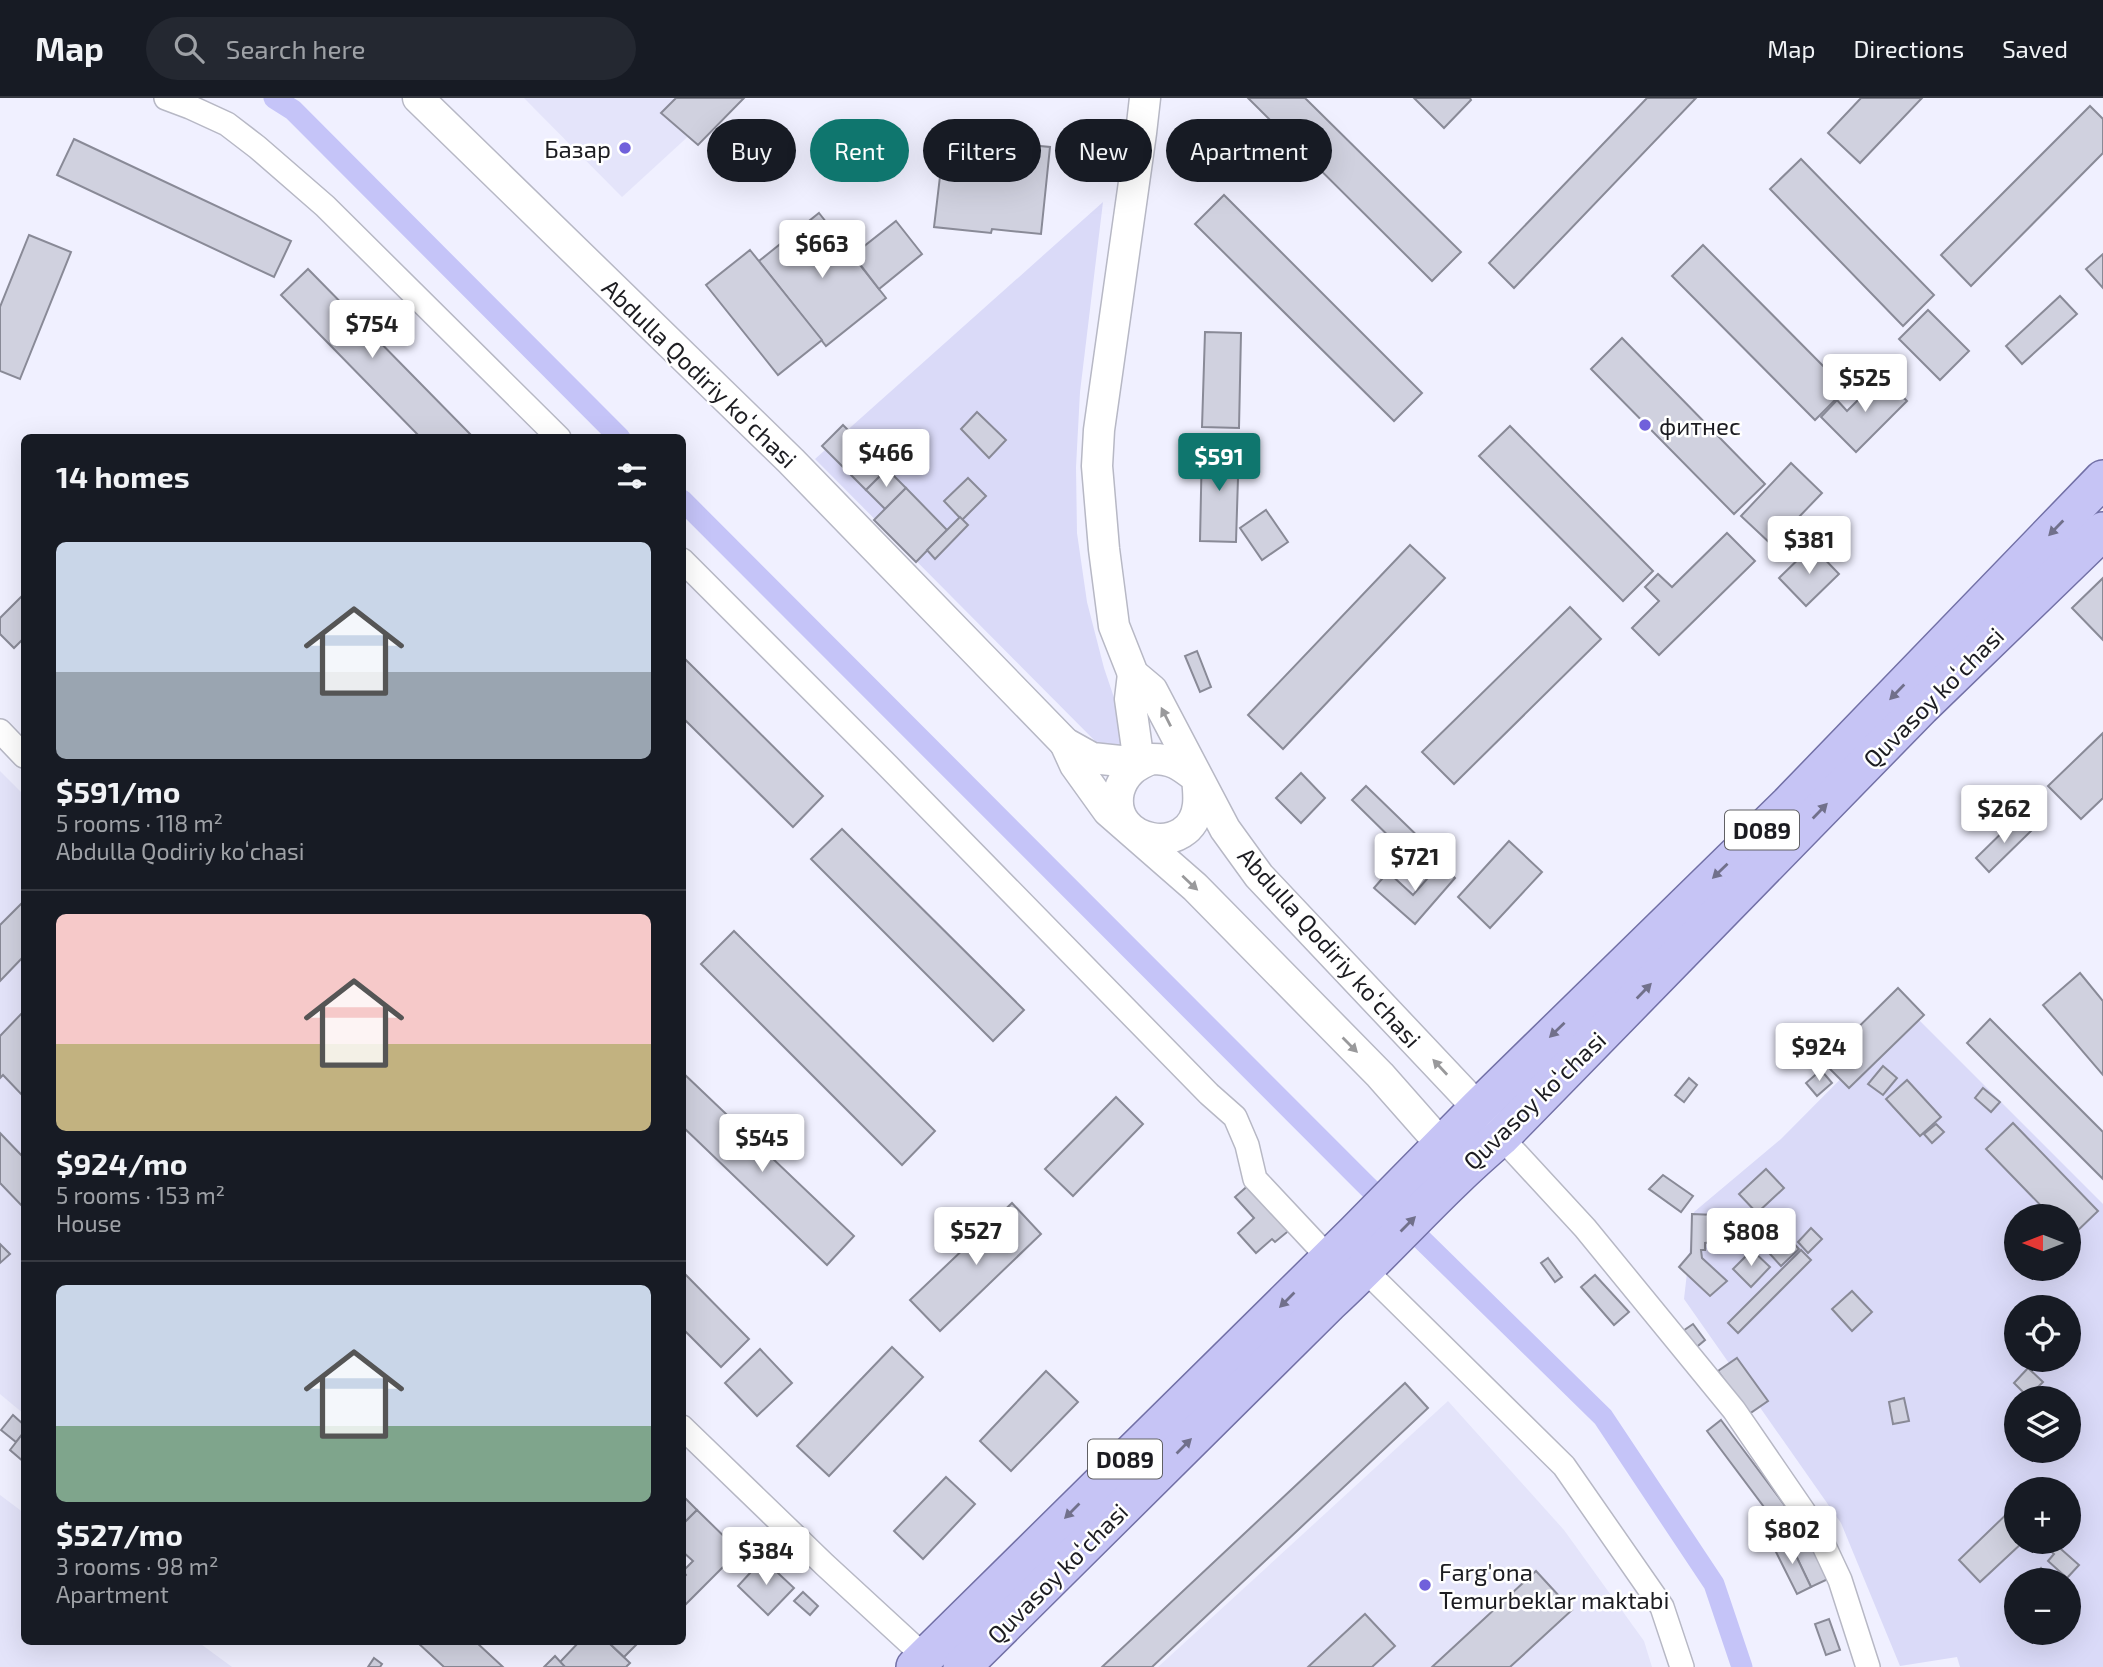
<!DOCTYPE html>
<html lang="en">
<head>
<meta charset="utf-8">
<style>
  body { margin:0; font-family:"Exo 2",sans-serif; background:#242831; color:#f1f3f6; height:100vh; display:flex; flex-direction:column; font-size:26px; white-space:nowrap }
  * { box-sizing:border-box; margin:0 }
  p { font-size:23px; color:#9ea1a6 }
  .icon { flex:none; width:38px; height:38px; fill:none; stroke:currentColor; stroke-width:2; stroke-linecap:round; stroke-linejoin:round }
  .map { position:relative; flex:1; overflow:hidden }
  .drawer { position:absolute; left:21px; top:336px; width:665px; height:1211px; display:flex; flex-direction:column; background:#171b24; border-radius:10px; box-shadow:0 7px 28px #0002 }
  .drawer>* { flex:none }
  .top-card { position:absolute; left:707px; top:21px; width:665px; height:63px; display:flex; gap:14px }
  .needle { width:46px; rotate:270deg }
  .tools { position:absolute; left:2004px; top:1106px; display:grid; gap:14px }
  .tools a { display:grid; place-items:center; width:77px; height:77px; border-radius:50%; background:#171b24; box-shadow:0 7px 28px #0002; font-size:35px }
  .price { position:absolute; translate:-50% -60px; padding:0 16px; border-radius:7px; background:#fff; color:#222; font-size:23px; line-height:46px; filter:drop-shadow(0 2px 4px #0008) }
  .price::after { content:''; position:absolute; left:50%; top:42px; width:21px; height:16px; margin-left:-10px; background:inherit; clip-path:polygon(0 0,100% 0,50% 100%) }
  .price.selected { background:#0f766e; color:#fff }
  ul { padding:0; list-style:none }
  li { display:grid; align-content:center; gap:14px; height:371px; padding:0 35px }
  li+li { border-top:2px solid #363941 }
  li span { display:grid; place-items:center; height:217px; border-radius:10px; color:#555 }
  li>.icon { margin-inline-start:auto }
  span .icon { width:126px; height:126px; fill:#fffc; stroke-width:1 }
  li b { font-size:30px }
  h2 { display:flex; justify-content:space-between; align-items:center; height:84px; padding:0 35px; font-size:30px }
  .chip { padding:0 24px; border-radius:32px; background:#171b24; box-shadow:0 7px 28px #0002; font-size:24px; line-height:63px }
  .chip.selected { background:#0f766e; color:#fff }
  header { display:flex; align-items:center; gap:42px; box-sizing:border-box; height:98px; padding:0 35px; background:#171b24; border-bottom:2px solid #363941 }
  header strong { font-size:33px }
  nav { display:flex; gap:38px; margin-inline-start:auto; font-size:24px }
  .search { width:490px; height:63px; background:#242831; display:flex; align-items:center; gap:18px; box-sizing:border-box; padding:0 24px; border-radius:38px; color:#9ea1a6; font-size:26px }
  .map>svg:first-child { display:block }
  .built { fill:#e4e4fa }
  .green { fill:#dadaf8; fill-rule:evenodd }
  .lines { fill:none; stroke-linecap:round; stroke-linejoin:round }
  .canal { stroke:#c5c4f8; stroke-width:21 }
  .building { fill:#d0d1df; stroke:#898a97; stroke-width:2 }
  .minor-casing { stroke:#b7b8c5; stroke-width:26 }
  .tertiary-casing { stroke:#b7b8c5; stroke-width:33 }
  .primary-casing { stroke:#7270a6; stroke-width:40 }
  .minor { stroke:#fff; stroke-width:23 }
  .tertiary { stroke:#fff; stroke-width:30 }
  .primary { stroke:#c6c4f5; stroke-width:37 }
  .oneway { fill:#71708b }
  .oneway2 { fill:#99999b }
  .poi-dot { fill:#7060db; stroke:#fff; stroke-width:2.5 }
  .labels { text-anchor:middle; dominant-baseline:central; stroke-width:5; stroke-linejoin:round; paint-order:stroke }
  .shield { fill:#fff; stroke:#606064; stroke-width:2 }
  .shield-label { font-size:23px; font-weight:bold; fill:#1c1c21 }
  .poi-label { font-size:24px; fill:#1c1c21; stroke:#fff; text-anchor:start }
  .street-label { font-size:24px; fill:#1c1c21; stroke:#fff }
</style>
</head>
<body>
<header>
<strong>Map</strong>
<div class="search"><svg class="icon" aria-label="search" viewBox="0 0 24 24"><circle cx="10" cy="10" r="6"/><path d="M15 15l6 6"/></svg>Search here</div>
<nav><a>Map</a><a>Directions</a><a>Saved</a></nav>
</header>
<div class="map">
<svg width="2103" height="1569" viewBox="0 0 2103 1569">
  <rect width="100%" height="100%" fill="#f0f0ff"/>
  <g class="built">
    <polygon points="524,0 730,0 622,99"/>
    <polygon points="0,673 24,697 24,1316 0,1296"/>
    <polygon points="1448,1303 1564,1432 1644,1543 1652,1569 1158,1569"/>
    <polygon points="0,1397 24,1415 24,1544 198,1544 232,1569 0,1569"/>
  </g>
  <g class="green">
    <polygon points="1103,104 1080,294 1076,369 1077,435 1087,504 1104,570 1126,635 1121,653 1103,651 815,361"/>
    <path d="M 1909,912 L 2103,1106 L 2103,1569 L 1960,1569 L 1957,1559 L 1900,1568 L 1841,1425 L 1684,1201 L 1694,1114 L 1781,1041 ZM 2016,1118 L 2068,1118 L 2068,1171 L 2016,1171 ZM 2016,1209 L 2068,1209 L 2068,1262 L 2016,1262 ZM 2016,1300 L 2068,1300 L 2068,1353 L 2016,1353 ZM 2016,1391 L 2068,1391 L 2068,1444 L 2016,1444 ZM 2016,1482 L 2068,1482 L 2068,1535 L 2016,1535 Z"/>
  </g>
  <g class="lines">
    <g class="canal">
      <polyline points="274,0 293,12 620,340"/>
      <polyline points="682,402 1364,1085 1603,1319 1714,1486 1742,1569"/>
    </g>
  </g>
  <g class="building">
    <polygon points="676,0 744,0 698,47 661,15"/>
    <polygon points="1248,0 1305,0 1461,154 1432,183"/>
    <polygon points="1414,0 1470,0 1471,2 1444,30"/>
    <polygon points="1647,0 1696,0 1514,190 1489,165"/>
    <polygon points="1861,0 1922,0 1860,65 1828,35"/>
    <polygon points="2090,8 2103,21 2103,55 1971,188 1941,157"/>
    <polygon points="74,41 291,143 274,179 57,77"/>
    <polygon points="997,44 1050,49 1041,136 992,131 991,135 934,129 941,70 966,73 966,76 993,79"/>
    <polygon points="1801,61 1934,197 1903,228 1770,91"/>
    <polygon points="1224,97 1422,295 1394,323 1195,126"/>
    <polygon points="819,115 886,200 826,248 759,163"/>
    <polygon points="896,123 922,156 879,191 853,157"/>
    <polygon points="29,137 71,154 20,281 0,273 0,209"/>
    <polygon points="1703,147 1846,291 1815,322 1672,178"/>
    <polygon points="750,152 822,242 778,277 706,187"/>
    <polygon points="2103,156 2103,190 2086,171"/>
    <polygon points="308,171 474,340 421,340 281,197"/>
    <polygon points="2060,198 2077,216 2022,266 2006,248"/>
    <polygon points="1928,212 1969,253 1940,282 1899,241"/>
    <polygon points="1205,234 1241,235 1239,330 1202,329"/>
    <polygon points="1622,240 1765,386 1734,416 1591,271"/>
    <polygon points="1882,278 1907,303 1856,354 1821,319 1837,302 1847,313"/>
    <polygon points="977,314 1006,342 989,360 961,331"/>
    <polygon points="843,327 887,371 866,392 822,348"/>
    <polygon points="1510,328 1653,473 1623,503 1479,358"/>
    <polygon points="1202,347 1239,348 1236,444 1200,443"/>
    <polygon points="1791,365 1822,395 1772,447 1741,418"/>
    <polygon points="887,371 906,390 885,411 866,392"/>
    <polygon points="968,380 986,398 962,422 944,403"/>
    <polygon points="906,390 947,432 916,464 874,422"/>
    <polygon points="1266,412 1288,444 1262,462 1240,430"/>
    <polygon points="960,419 968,427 935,461 927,452"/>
    <polygon points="1727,435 1755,463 1659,557 1632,530 1659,503 1645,489 1658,476 1672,489"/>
    <polygon points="1410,447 1445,480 1283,651 1248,617"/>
    <polygon points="1812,448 1839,476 1806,508 1779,480"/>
    <polygon points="2103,480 2103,542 2072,510"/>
    <polygon points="24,496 24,540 14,550 0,536 0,520"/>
    <polygon points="1570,509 1601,541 1454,686 1422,654"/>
    <polygon points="1197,553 1211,589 1200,594 1185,558"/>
    <polygon points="682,558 823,698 793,729 682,619"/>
    <polygon points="2103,635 2103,700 2081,721 2048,688"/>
    <polygon points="1301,675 1325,700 1301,725 1276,700"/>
    <polygon points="1366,688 1431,751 1417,766 1352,702"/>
    <polygon points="2018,719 2031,733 1989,774 1976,760"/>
    <polygon points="842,731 1024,912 993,943 811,761"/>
    <polygon points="1509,743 1542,774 1490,830 1458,799"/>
    <polygon points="1440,766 1455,780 1415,826 1374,790 1388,774 1413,797"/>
    <polygon points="24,803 24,858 0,883 0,827"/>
    <polygon points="734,833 935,1033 902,1067 701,866"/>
    <polygon points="2080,875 2103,903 2103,977 2043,907"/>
    <polygon points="1898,890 1924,917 1849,990 1823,964"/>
    <polygon points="24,913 24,999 3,977 0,980 0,938"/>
    <polygon points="1990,921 2103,1034 2103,1081 1967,945"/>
    <polygon points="1883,968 1897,980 1883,997 1868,986"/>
    <polygon points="1821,972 1832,985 1817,998 1806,985"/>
    <polygon points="682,974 854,1138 827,1167 682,1028"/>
    <polygon points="1689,980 1697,987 1684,1004 1675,997"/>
    <polygon points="1907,982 1941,1019 1920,1038 1886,1001"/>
    <polygon points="1983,990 2000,1004 1991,1014 1975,1000"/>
    <polygon points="1116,999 1143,1026 1073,1098 1045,1071"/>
    <polygon points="2013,1025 2098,1113 2071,1139 2068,1137 2068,1118 2051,1118 1986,1051"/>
    <polygon points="1936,1026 1944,1034 1932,1045 1924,1036"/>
    <polygon points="0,1035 24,1060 24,1110 0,1085"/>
    <polygon points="1766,1071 1784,1090 1757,1115 1739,1096"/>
    <polygon points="1663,1077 1693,1098 1681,1114 1649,1091"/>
    <polygon points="1251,1085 1292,1130 1275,1144 1272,1141 1256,1155 1238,1135 1254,1120 1235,1099"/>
    <polygon points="1012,1105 1041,1136 940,1233 910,1202"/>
    <polygon points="1692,1116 1715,1117 1715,1144 1705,1145 1705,1152 1701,1152 1702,1160 1727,1183 1710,1198 1679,1169 1691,1155"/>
    <polygon points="1762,1116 1773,1128 1764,1136 1753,1125"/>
    <polygon points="1779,1130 1799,1151 1781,1168 1761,1146"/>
    <polygon points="1811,1130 1822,1141 1808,1155 1798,1144"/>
    <polygon points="0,1146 10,1156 0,1165"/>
    <polygon points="1752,1152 1770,1169 1751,1189 1733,1171"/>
    <polygon points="1801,1152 1811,1162 1738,1235 1728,1225"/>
    <polygon points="1548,1160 1562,1179 1555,1184 1541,1165"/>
    <polygon points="682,1173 749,1241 721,1269 682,1230"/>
    <polygon points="1595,1177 1629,1214 1614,1227 1581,1189"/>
    <polygon points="1852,1193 1872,1214 1852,1233 1832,1211"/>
    <polygon points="1693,1226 1705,1242 1693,1252 1680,1235"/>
    <polygon points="892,1249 923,1279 829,1378 797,1348"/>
    <polygon points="760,1251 792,1285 757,1318 725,1285"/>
    <polygon points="1737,1260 1768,1303 1749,1316 1718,1273"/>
    <polygon points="2028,1270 2043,1284 2028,1299 2014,1285"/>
    <polygon points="1046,1273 1078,1304 1011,1373 980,1343"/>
    <polygon points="1405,1285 1428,1310 1152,1569 1102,1569"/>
    <polygon points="1904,1300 1909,1323 1893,1326 1889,1304"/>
    <polygon points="13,1317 24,1327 24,1334 16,1344 1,1332"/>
    <polygon points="1721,1322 1804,1433 1788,1441 1707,1333"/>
    <polygon points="24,1334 24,1364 10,1352"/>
    <polygon points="946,1379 975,1406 923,1461 894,1433"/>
    <polygon points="682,1397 697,1412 682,1427"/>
    <polygon points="2016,1407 2016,1444 2023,1444 1980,1484 1959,1462"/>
    <polygon points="697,1412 739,1453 682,1510 682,1481 686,1477 683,1473 693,1463 682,1453 682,1427"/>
    <polygon points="1804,1433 1828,1481 1811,1489 1788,1441"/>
    <polygon points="1788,1441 1811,1489 1797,1496 1773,1448"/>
    <polygon points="2041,1444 2053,1444 2079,1467 2067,1480 2048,1463 2054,1456"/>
    <polygon points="763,1461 794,1490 768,1517 738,1488"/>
    <polygon points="2041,1470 2052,1482 2027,1482"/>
    <polygon points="1536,1473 1572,1512 1510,1569 1432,1569"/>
    <polygon points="803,1494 818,1508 810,1517 794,1503"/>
    <polygon points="1365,1516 1395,1548 1372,1569 1308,1569"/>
    <polygon points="1829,1521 1840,1552 1826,1557 1815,1526"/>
    <polygon points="417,1544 476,1544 503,1569 444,1569"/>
    <polygon points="579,1544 608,1544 630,1565 626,1569 565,1569 560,1564"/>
    <polygon points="608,1544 639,1544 624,1559"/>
    <polygon points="555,1558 565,1569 544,1569"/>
    <polygon points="374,1560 382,1566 380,1569 368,1569"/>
  </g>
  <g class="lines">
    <defs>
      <g id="minor">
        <polyline points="166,0 190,9 227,26 257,49 325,108 559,340"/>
        <polyline points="682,462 888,668 1209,996 1235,1019 1247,1047 1255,1081 1329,1160"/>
        <polyline points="0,633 24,658"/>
        <polyline points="1501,1039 1585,1130 1734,1312 1817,1433 1840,1482 1868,1569"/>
        <polyline points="1365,1172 1564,1368 1662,1509 1682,1569"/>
        <polyline points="682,1329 825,1467 925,1559"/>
      </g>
      <g id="tertiary">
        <polyline points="418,0 791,363 1065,645 1092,660 1139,665 1130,601 1133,576"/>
        <polyline points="1145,0 1141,35 1099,332 1097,368 1104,451 1114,528 1133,576 1152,592 1225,731 1259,778 1478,1010 1492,1027"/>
        <polyline points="1065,645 1075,667 1108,713 1195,789 1380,977 1455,1062"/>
        <path d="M 1152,661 C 1173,661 1180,667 1197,680 C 1198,689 1199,698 1198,707 C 1192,761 1107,746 1119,693 C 1124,676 1135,667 1152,661 Z"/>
      </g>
      <g id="primary">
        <polyline points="915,1569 1355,1135 1478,1010 1789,706 2103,381"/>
        <path d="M 962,1569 L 1329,1205 C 1388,1151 1440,1090 1501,1039 L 1921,609 L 2103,433"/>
      </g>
    </defs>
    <use href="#minor" class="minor-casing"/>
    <use href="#tertiary" class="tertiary-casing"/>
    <use href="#primary" class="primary-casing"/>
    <use href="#minor" class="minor"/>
    <use href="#tertiary" class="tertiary"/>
    <use href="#primary" class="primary"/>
  </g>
  <defs><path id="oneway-solid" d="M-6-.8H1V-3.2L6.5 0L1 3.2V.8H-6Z" transform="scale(1.75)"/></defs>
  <g class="oneway">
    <use href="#oneway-solid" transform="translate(2056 430) rotate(134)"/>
    <use href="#oneway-solid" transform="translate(1897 594) rotate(134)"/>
    <use href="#oneway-solid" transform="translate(1820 713) rotate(-46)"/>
    <use href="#oneway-solid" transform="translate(1720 773) rotate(136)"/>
    <use href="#oneway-solid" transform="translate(1644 893) rotate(-46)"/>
    <use href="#oneway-solid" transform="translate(1557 932) rotate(136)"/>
    <use href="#oneway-solid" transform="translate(1408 1126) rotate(-45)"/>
    <use href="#oneway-solid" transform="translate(1287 1202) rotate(135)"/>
    <use href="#oneway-solid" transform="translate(1184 1348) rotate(-45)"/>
    <use href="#oneway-solid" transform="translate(1072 1413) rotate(135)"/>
  </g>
  <g class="oneway2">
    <use href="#oneway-solid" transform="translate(1166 619) rotate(-117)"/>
    <use href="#oneway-solid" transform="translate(1190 785) rotate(43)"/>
    <use href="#oneway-solid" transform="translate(1350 947) rotate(45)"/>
    <use href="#oneway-solid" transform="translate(1440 969) rotate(-133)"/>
  </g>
  <g class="poi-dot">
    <circle cx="625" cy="50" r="7"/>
    <circle cx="1645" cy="327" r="7"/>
    <circle cx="1425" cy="1487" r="7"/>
  </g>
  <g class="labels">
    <g class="shield">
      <rect x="1725" y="712.5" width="74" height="39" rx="5"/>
      <rect x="1088" y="1341.5" width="74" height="39" rx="5"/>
    </g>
    <g class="shield-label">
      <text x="1762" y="732">D089</text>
      <text x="1125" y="1361">D089</text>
    </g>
    <g class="poi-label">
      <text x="611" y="50" text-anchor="end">Базар</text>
      <text x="1659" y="327">фитнес</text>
      <text x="1439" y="1473">Farg'ona<tspan x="1439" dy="28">Temurbeklar maktabi</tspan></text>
    </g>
    <g class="street-label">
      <text transform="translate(700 275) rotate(44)">Abdulla Qodiriy koʻchasi</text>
      <text transform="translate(1933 599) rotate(-45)">Quvasoy koʻchasi</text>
      <text transform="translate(1330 849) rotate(48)">Abdulla Qodiriy koʻchasi</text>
      <text transform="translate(1534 1002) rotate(-44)">Quvasoy koʻchasi</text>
      <text transform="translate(1057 1475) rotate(-45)">Quvasoy koʻchasi</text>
    </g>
  </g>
</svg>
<div class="tools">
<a><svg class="needle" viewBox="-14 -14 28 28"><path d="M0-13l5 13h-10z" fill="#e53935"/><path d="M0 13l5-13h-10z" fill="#9ea1a6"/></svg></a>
<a><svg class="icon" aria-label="locate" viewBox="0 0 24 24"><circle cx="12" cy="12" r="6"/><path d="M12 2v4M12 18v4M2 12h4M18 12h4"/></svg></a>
<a><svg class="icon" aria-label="layers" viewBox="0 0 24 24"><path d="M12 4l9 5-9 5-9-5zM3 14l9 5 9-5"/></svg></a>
<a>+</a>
<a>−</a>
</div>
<b class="price" style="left:822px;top:182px">$663</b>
<b class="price" style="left:372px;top:262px">$754</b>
<b class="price" style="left:1865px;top:316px">$525</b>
<b class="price" style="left:886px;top:391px">$466</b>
<b class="price selected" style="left:1219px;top:395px">$591</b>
<b class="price" style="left:1809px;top:478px">$381</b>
<b class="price" style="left:2004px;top:747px">$262</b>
<b class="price" style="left:1415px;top:795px">$721</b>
<b class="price" style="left:1819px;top:985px">$924</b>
<b class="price" style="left:762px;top:1076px">$545</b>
<b class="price" style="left:976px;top:1169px">$527</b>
<b class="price" style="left:1751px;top:1170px">$808</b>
<b class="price" style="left:1792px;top:1468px">$802</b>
<b class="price" style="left:766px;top:1489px">$384</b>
<div class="top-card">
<a class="chip">Buy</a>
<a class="chip selected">Rent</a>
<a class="chip">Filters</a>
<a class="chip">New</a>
<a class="chip">Apartment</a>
</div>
<section class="drawer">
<h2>14 homes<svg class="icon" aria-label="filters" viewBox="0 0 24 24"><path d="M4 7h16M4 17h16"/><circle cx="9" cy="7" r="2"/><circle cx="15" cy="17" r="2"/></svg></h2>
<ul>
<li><span style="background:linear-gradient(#c9d6e8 60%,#9aa5b1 0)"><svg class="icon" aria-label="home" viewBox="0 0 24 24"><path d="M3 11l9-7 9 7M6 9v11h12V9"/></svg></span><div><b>$591/mo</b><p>5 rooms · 118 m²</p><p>Abdulla Qodiriy koʻchasi</p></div></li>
<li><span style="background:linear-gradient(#f6c9c9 60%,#c2b280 0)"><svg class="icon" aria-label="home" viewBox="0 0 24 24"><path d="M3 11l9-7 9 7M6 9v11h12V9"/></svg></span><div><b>$924/mo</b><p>5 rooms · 153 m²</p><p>House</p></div></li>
<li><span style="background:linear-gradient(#c9d6e8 65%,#7fa58c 0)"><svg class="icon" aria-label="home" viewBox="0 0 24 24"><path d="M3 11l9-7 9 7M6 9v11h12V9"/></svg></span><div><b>$527/mo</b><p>3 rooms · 98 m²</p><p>Apartment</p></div></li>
</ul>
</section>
</div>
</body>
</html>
